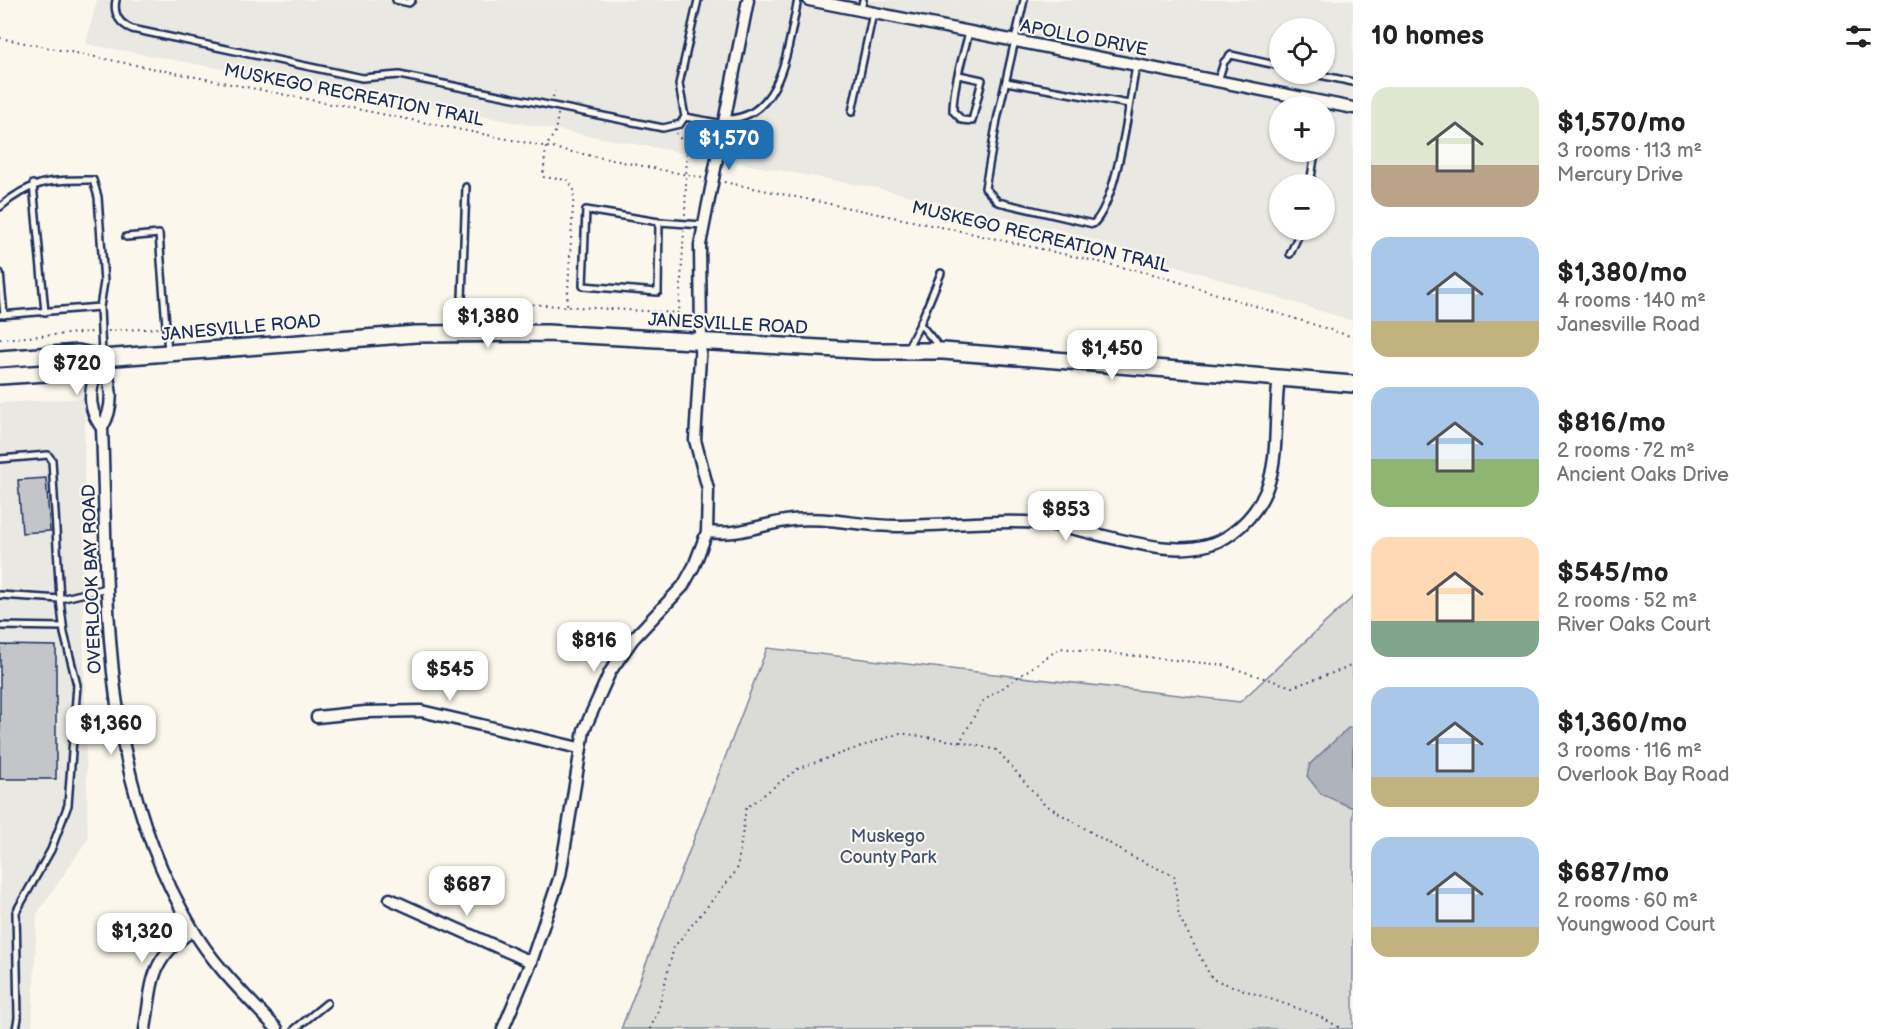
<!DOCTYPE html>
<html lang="en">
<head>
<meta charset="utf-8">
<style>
  body { margin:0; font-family:"Balsamiq Sans",sans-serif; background:#f6f6f6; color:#222; height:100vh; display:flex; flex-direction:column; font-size:22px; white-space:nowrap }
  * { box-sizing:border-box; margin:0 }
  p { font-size:20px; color:#767676 }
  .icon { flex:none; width:33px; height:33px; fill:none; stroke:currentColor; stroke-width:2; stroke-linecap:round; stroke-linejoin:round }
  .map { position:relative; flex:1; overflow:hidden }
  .sheet { display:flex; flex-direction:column; background:#fff; width:540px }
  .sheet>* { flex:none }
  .controls { position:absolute; left:1269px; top:18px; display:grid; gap:12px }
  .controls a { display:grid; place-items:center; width:66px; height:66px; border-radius:50%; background:#fff; box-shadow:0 2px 4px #0004; font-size:30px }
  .price { position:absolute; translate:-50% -51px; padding:0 14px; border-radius:12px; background:#fff; color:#222; font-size:20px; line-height:39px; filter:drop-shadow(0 2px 3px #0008) }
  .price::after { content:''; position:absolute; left:50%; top:36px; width:18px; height:14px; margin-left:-9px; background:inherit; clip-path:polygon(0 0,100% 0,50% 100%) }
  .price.on { background:#1f6fb2; color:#fff }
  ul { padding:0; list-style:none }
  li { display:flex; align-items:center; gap:18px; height:150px; padding:0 18px }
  li span { display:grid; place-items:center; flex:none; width:168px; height:120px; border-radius:18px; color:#555 }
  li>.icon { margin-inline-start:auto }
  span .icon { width:72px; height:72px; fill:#fffc; stroke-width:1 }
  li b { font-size:26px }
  h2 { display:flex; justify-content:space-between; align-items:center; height:72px; padding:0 18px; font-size:26px }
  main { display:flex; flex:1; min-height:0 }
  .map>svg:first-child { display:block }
  .built { fill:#eae8e2; fill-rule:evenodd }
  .green { fill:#dadad7; stroke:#7a849a; stroke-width:1.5 }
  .water { fill:#afb3bb; stroke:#747e96; stroke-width:1.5 }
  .building { fill:#c3c5c9; stroke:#1b2f5e; stroke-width:1.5 }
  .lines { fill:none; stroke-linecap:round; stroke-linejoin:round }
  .lane-casing { stroke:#1b2f5e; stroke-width:10 }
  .street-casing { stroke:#1b2f5e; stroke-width:15 }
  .secondary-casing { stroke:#1b2f5e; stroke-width:20 }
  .path { stroke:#1b2f5e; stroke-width:2; stroke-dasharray:1.5 4.5; stroke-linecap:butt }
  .lane { stroke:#fbf7ec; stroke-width:5 }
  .street { stroke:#fbf7ec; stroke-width:10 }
  .secondary { stroke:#fbf7ec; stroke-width:15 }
  .labels { text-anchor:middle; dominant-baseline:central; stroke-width:4.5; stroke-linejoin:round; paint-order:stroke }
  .street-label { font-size:18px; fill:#1b2f5e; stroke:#fbf7ec }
  .park-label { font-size:18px; fill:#415176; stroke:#fbf7ec }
</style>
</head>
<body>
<main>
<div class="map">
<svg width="1353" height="1029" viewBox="0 0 1353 1029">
  <rect width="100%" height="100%" fill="#fbf7ec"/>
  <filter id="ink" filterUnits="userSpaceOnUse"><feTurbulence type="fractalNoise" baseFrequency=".0167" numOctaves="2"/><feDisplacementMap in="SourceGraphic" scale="12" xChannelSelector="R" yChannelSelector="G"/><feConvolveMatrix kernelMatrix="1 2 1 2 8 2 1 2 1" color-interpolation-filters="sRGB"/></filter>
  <g filter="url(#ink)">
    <g class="built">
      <path d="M 97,0 L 1353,0 L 1353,321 L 1065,231 L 876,188 L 86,44 ZM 1280,28 L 1324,28 L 1324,74 L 1280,74 ZM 1280,106 L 1324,106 L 1324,152 L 1280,152 ZM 1280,184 L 1324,184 L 1324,230 L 1280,230 Z"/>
      <polygon points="85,398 83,618 88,839 37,914 32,1029 0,1029 0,403"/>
    </g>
    <polygon class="green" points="1353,597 1353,1029 621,1029 767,648 1240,702"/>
    <polygon class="water" points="1348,728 1353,728 1353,808 1321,794 1307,776 1310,764"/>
    <g class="building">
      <polygon points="46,478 50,531 22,533 18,480"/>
      <polygon points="0,645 56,646 56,779 0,779"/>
    </g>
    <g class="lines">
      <defs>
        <g id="lane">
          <path d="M 116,0 C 113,14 120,24 132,29 L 362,78 L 399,75 L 663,128 L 680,124 L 685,117 L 723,124"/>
          <polyline points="396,0 409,3 412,0"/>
          <path d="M 1024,0 L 997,120 L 985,188 L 998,202 L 1093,224 C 1118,201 1129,103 1136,66"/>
          <polyline points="861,10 863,0"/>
          <polyline points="1315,74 1353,82"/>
          <path d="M 959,75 L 982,80 L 972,121 L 962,120 L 953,111 C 953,85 963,57 969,32"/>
          <polyline points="1218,81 1224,62 1231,55 1280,66"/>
          <polyline points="1006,82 1129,104"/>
          <polyline points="852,112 873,13"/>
          <polyline points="685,117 679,84 698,0"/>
          <path d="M 724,119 C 783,121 788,43 798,0"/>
          <polyline points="33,184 45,312"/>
          <polyline points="1310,184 1315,152"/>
          <path d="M 0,207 C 33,179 51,180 93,180 L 98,197 L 104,282 L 100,307 L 102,355"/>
          <polyline points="659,222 658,292 583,286 586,210 659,222 703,225"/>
          <polyline points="126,237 159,234 168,352"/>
          <polyline points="1290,254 1301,230"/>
          <polyline points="0,273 4,315"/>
          <polyline points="0,315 100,307"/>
          <polyline points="920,324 941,273"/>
          <polyline points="465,331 462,299 466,187"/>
          <polyline points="907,349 920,324 940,348"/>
          <polyline points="0,459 48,455 52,460 60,599 64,633 77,685 68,805 51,850 16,912 18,1018 16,1029"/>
          <polyline points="0,595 60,599 107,588"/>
          <polyline points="0,626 63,627"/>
          <polyline points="295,1029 327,1003"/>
        </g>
        <g id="street">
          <polyline points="809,0 1353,108"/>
          <path d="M 102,358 C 111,383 116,404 102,428 C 109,605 98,769 192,928 C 214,966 247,997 277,1029"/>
          <path d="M 102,358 C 91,383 84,405 102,428"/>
          <path d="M 707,532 C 741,536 760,524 792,520 C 827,516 864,527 900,526 C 948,526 994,519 1041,523 C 1097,528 1181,570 1231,534 C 1288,492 1271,437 1279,376"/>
          <polyline points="317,717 365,712 421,711 579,748"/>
          <polyline points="390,899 531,962"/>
          <path d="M 145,1029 C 153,980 149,960 193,930"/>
          <polyline points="503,1029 531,962 560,876 584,730 610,672 633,639 683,586 694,566 707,532 708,489 695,440 701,341 700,245 748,0"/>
        </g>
        <g id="secondary">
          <polyline points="0,359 78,353 102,358 416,334 547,333 875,351 943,351 1353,384"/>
          <polyline points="0,376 77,371 102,358"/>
        </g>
      </defs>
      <use href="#lane" class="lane-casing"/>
      <use href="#street" class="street-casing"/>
      <use href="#secondary" class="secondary-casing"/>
      <g class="path">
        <polyline points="0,38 703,178"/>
        <polyline points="553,97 555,91"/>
        <polyline points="558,114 555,132 546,147 543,177 568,180 574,190 567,306"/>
        <polyline points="676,133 687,147 685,216"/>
        <polyline points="724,182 965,232 1157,275 1353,337"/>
        <polyline points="509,303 679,313 684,231"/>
        <polyline points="108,331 159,328"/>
        <polyline points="0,339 93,332"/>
        <polyline points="960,742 997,750 1044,804 1129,855 1174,876 1179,916 1212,979 1317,1015 1342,1029"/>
        <polyline points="650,1029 658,1011 674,947 737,870 746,808 799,768 900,733 960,742 982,702 1060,648 1223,665 1292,687 1347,668 1353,663"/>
      </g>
      <use href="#lane" class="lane"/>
      <use href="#street" class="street"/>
      <use href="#secondary" class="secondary"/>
    </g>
  </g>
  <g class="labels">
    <g class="street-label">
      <text transform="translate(1084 38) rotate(11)">APOLLO DRIVE</text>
      <text transform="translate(354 95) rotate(11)">MUSKEGO RECREATION TRAIL</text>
      <text transform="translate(1041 237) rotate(13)">MUSKEGO RECREATION TRAIL</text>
      <text transform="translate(728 324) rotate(3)">JANESVILLE ROAD</text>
      <text transform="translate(241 328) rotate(-5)">JANESVILLE ROAD</text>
      <text transform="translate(92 579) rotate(-92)">OVERLOOK BAY ROAD</text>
    </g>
    <g class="park-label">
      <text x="888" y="836">Muskego<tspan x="888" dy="21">County Park</tspan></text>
    </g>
  </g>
</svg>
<div class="controls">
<a><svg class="icon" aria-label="locate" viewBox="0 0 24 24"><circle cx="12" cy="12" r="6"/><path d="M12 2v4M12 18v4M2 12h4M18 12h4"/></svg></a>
<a>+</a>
<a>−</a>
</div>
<b class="price on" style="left:729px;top:171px">$1,570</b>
<b class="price" style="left:488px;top:349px">$1,380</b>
<b class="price" style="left:1112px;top:381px">$1,450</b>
<b class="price" style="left:77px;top:396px">$720</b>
<b class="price" style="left:1066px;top:542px">$853</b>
<b class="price" style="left:594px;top:673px">$816</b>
<b class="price" style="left:450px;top:702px">$545</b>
<b class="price" style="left:111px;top:756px">$1,360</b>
<b class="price" style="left:467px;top:917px">$687</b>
<b class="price" style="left:142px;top:964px">$1,320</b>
</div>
<section class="sheet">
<h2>10 homes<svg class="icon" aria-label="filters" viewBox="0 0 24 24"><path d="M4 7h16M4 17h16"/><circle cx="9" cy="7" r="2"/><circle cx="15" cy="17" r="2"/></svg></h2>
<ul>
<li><span style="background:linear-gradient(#dfe7d0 65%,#b9a48a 0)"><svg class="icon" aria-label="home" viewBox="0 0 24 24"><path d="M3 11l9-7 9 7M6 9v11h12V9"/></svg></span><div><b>$1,570/mo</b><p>3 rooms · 113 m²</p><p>Mercury Drive</p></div></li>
<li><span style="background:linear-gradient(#a9c7e8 70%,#c2b280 0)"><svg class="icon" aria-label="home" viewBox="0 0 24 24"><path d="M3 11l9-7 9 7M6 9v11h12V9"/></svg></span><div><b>$1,380/mo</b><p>4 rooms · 140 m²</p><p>Janesville Road</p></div></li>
<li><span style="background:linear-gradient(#a9c7e8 60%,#8fb573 0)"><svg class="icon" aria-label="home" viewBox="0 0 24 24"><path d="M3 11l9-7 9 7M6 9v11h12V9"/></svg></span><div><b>$816/mo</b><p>2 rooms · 72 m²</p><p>Ancient Oaks Drive</p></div></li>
<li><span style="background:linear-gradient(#ffd9b3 70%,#7fa58c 0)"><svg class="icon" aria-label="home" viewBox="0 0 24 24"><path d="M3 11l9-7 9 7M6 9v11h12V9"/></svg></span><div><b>$545/mo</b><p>2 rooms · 52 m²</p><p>River Oaks Court</p></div></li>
<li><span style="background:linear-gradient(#a9c7e8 75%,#c2b280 0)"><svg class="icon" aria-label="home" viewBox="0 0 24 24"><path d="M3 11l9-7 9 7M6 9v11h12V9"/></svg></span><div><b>$1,360/mo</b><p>3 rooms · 116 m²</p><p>Overlook Bay Road</p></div></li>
<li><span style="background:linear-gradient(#a9c7e8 75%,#c2b280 0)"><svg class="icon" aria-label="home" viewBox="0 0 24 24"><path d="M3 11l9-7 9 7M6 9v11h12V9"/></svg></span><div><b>$687/mo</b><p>2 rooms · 60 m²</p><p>Youngwood Court</p></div></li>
</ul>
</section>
</main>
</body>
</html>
